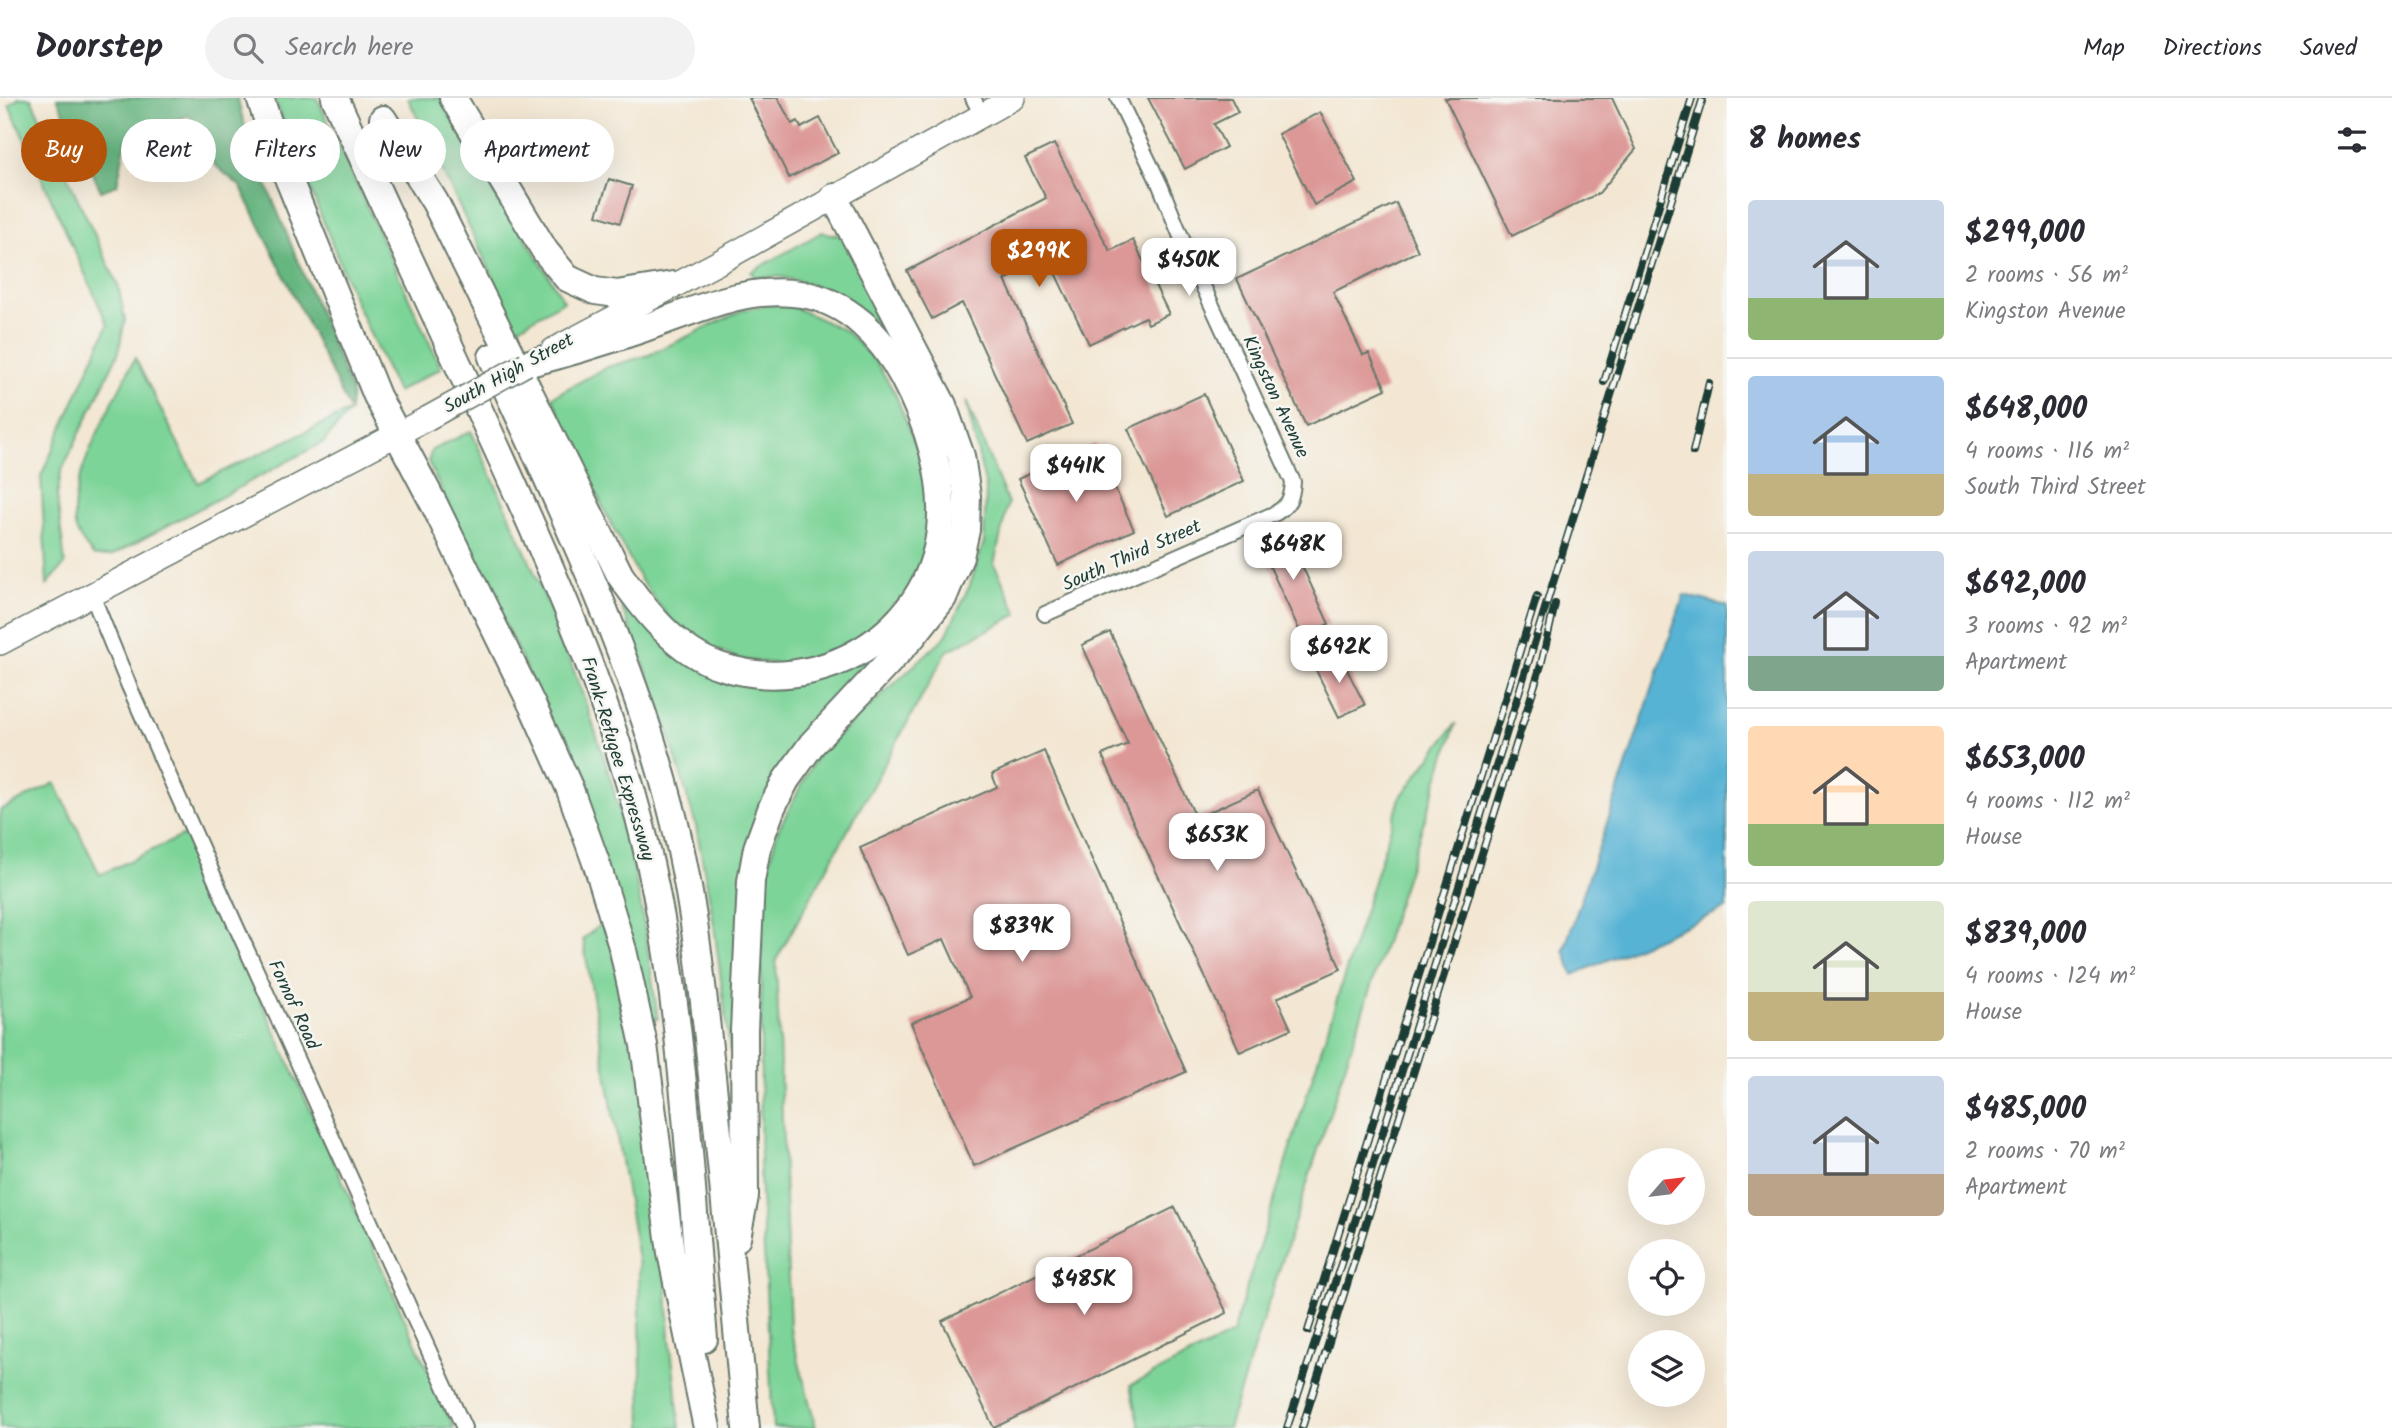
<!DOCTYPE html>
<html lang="en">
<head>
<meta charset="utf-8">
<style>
  body { margin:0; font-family:Kalam,sans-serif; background:#f2f2f3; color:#2b2b33; height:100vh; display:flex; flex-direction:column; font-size:26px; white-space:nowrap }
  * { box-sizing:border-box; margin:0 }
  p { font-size:23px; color:#7c7c81 }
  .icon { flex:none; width:38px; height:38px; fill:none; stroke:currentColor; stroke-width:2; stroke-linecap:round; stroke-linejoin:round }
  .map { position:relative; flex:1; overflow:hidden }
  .details { display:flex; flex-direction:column; background:#fff; width:665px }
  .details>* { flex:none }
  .banner { position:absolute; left:21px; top:21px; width:665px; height:63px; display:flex; gap:14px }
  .needle { width:46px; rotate:62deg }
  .controls { position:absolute; left:1628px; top:1050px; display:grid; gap:14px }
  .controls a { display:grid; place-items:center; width:77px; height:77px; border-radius:50%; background:#fff; box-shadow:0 7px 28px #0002; font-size:35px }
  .price { position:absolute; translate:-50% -60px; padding:0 16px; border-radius:14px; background:#fff; color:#222; font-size:23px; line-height:46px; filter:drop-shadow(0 2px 4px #0008) }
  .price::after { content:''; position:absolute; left:50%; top:42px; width:21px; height:16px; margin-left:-10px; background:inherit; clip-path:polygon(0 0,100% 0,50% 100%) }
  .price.on { background:#b45309; color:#fff }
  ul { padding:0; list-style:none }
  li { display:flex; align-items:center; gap:21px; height:175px; padding:0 21px }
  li+li { border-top:2px solid #e1e1e2 }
  li span { display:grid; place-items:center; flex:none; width:196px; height:140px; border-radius:7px; color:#555 }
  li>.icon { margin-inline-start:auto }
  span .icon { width:84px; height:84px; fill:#fffc; stroke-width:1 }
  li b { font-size:30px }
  h2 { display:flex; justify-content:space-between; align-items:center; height:84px; padding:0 21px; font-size:30px }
  .chip { padding:0 24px; border-radius:32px; background:#fff; box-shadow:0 7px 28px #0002; font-size:24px; line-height:63px }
  .chip.on { background:#b45309; color:#fff }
  header { display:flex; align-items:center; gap:42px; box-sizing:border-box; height:98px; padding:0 35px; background:#fff; border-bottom:2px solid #e1e1e2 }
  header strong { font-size:33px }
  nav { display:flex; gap:38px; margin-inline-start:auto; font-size:24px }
  .search { width:490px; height:63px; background:#f2f2f3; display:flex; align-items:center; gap:18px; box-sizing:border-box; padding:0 24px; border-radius:38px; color:#7c7c81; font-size:26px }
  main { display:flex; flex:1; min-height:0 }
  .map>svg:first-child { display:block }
  .green { fill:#7dd498; stroke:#4e8866; stroke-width:2 }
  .forest { fill:#66b680; stroke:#427a5a; stroke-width:2 }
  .water { fill:#56b3d4; stroke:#3a7884; stroke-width:2 }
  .building { fill:#dc9896 }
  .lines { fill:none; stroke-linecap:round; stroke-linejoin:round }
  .street-casing { stroke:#69786c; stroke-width:18 }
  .primary-casing { stroke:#69786c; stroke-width:26 }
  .highway-casing { stroke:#69786c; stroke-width:30 }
  .street { stroke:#fff; stroke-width:14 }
  .primary { stroke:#fff; stroke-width:23 }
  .highway { stroke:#fff; stroke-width:26 }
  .rail-casing { stroke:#1f3d34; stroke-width:8 }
  .rail { stroke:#f6f6f2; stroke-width:5; stroke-dasharray:16; stroke-linecap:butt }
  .primary-bridge-casing { stroke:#69786c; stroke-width:26; stroke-linecap:butt }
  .primary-bridge { stroke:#fff; stroke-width:23 }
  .labels { text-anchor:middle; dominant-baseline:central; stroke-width:5; stroke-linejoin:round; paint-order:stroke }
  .street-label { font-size:19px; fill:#1f3d34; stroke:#f6f6f2 }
</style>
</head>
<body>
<header>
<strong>Doorstep</strong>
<div class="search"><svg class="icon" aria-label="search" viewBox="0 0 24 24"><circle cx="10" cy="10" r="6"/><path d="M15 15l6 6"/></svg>Search here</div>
<nav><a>Map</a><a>Directions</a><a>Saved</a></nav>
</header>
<main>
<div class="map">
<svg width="1727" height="1330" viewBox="0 0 1727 1330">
  <rect width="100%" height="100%" fill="#f6f6f2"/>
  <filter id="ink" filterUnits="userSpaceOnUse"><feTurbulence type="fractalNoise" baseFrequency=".0143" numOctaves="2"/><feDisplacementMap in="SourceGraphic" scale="14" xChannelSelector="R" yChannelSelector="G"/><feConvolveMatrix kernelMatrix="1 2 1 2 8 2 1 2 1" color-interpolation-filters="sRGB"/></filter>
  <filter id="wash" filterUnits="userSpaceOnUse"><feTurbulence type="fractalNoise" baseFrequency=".00686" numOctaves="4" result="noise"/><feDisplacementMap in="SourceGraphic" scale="28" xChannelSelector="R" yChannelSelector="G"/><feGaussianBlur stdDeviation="1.57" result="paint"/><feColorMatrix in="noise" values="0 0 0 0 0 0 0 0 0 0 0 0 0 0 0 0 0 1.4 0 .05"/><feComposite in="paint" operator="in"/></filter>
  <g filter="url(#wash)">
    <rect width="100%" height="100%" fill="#f3e7d3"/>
    <g class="green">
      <polygon points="19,0 31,0 118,187 125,222 118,256 61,374 57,399 65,466 47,487 41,378 108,227 9,7"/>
      <polygon points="274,0 317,0 441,270 397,294 355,203"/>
      <polygon points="408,0 440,0 564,203 517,230"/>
      <polygon points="822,134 845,139 888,224 881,228 819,189 782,179 754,179 751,174"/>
      <polygon points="783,204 846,233 876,264 895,295 918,354 931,412 923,460 905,500 852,547 785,567 738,561 700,544 669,520 640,481 607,418 552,299 607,269 649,257 743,212"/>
      <path d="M 135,260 L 198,385 L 350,313 L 324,344 L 111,458 L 94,458 C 87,450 80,442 76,432 C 63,387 115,302 135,260 Z"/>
      <polygon points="966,303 1008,405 994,466 1018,516 947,553 776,862 790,1230 816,1330 773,1330 760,1076 762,796 777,734 817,657 946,538 970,487 984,444 986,390"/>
      <path d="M 471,333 C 529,458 585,584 621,718 C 639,784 648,852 658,921 L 649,923 L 538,596 L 428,364 L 432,352 Z"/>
      <polygon points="611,482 732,581 878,556 819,618 787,657 757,720 737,953 730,952 713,820 696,728 661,610"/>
      <polygon points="1456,625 1228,1330 1140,1330 1131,1287 1232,1236 1400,700"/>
      <polygon points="55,685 100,777 186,736 454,1330 0,1330 0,712"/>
      <polygon points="605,823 637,947 665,1158 670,1241 680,1330 642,1330 639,1167 583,841"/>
    </g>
    <polygon class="forest" points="57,0 237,0 251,49 352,294 350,313 241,89 215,67 189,17 126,43 117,87 101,93"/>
    <polygon class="water" points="1684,497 1727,508 1727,810 1573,877 1564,852"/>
    <g id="blocks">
      <g class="building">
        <polygon points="749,0 778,0 792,26 798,23 801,30 820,20 838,55 789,80"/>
        <polygon points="1148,0 1231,0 1238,14 1214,26 1226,49 1185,71"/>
        <polygon points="1445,0 1612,0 1636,51 1599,95 1512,138"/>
        <polygon points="1320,14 1357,84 1314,107 1278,36"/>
        <polygon points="1054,46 1110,153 1133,142 1169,216 1148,226 1145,219 1089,246 1048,160 1005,182 1072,326 1027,346 962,205 932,221 907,173 1046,100 1025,60"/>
        <polygon points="609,81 632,88 620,125 597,117"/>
        <polygon points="1396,105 1418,153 1333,194 1363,257 1369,255 1386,291 1306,328 1237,181"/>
        <polygon points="1204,296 1244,383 1168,418 1128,331"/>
        <polygon points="1095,346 1134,432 1058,467 1018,381"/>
        <polygon points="1284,429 1329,526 1302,538 1257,441"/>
        <polygon points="1110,534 1196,720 1258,692 1341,871 1277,900 1291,931 1240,954 1102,657 1128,646 1082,547"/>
        <polygon points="1338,554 1365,607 1339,619 1313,566"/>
        <polygon points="1044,653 1186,974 974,1068 911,925 970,899 944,841 908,857 860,750 997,689 992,676"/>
        <polygon points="1175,1109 1227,1215 994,1330 942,1223"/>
      </g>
    </g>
  </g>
  <g filter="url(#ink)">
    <use href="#blocks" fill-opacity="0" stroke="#69786c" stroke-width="2"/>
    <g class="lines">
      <defs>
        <g id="street">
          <polyline points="973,0 982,17"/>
          <polyline points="92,497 129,588 235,826 464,1330"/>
          <path d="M 1045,516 L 1276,415 C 1289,407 1292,400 1293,384 L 1186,151 L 1160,87 L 1118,0"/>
        </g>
        <g id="primary">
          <polyline points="553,252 721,163 1013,0"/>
          <polyline points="0,545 428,320"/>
        </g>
        <g id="highway">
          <polyline points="260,0 282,65 377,298 434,406 534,611 569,689 598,770 623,852 644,947 671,1155 707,1330"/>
          <path d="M 335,0 C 383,106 432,211 481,316 C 542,448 602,579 639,720 C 683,886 689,1070 704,1241"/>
          <polyline points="453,0 545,153 567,180 595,193 617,196 673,187"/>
          <path d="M 383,21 L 435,104 L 620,477 C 645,513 677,554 720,568 C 818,601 929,536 940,432 C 946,380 927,324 903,279 C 882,239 848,203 801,196 C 745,187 694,213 642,231 C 604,244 565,256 526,266"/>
          <path d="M 492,259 C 559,406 630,552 671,710 C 693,795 702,882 711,969 C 724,1089 735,1209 746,1330"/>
          <polyline points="737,1140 745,1098 744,932 751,783 757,750 772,709 786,682 812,646 913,538 943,500 960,459 966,432 967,398 961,358 943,307 834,99"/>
        </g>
      </defs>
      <use href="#street" class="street-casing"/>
      <use href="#primary" class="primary-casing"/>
      <use href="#highway" class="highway-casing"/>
      <use href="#street" class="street"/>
      <use href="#primary" class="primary"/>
      <use href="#highway" class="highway"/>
      <defs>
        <g id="rail">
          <polyline points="1604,284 1692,0"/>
          <polyline points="1693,354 1709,285"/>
          <polyline points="1308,1233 1537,498"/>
          <polyline points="1287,1330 1361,1105 1703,0"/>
          <polyline points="1302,1330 1541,567 1555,506"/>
        </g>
      </defs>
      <use href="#rail" class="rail-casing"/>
      <use href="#rail" class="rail"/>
      <defs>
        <polyline id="primary-bridge" points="428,320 526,266"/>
      </defs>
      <use href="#primary-bridge" class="primary-bridge-casing"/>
      <use href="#primary-bridge" class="primary-bridge"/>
    </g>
  </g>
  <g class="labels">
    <g class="street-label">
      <text transform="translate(509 276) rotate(-29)">South High Street</text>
      <text transform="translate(1275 299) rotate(65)">Kingston Avenue</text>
      <text transform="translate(1132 458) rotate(-24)">South Third Street</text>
      <text transform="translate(617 661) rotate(73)">Frank-Refugee Expressway</text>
      <text transform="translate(293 907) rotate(65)">Fornof Road</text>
    </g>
  </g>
</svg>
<div class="controls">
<a><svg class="needle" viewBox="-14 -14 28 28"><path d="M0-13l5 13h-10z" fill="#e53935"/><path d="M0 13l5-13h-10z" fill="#7c7c81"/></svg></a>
<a><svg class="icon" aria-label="locate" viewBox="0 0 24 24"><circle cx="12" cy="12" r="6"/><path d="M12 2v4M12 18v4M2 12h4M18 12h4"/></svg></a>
<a><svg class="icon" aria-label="layers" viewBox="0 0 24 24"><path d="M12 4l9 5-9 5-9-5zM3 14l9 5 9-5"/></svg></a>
</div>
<b class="price on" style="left:1039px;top:191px">$299K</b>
<b class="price" style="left:1189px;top:200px">$450K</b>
<b class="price" style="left:1076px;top:406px">$441K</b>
<b class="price" style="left:1293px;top:484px">$648K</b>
<b class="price" style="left:1339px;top:587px">$692K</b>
<b class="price" style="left:1217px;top:775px">$653K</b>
<b class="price" style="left:1022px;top:866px">$839K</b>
<b class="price" style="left:1084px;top:1219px">$485K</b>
<div class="banner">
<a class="chip on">Buy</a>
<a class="chip">Rent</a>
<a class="chip">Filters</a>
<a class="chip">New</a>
<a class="chip">Apartment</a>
</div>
</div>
<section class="details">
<h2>8 homes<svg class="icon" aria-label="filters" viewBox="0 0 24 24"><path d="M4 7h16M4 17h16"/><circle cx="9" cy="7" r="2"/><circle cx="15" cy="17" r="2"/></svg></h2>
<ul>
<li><span style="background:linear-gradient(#c9d6e8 70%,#8fb573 0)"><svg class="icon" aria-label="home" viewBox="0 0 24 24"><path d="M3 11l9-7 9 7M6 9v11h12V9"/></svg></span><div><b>$299,000</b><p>2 rooms · 56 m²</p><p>Kingston Avenue</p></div></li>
<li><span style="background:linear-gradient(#a9c7e8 70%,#c2b280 0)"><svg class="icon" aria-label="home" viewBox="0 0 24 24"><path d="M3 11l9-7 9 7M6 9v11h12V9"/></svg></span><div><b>$648,000</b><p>4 rooms · 116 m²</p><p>South Third Street</p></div></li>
<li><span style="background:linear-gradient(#c9d6e8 75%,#7fa58c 0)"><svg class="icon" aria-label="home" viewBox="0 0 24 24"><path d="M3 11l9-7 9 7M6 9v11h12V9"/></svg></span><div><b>$692,000</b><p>3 rooms · 92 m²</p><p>Apartment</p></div></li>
<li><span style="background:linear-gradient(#ffd9b3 70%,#8fb573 0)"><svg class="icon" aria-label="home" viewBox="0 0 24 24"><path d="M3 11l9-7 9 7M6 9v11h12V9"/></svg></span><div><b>$653,000</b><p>4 rooms · 112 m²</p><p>House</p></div></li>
<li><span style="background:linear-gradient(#dfe7d0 65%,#c2b280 0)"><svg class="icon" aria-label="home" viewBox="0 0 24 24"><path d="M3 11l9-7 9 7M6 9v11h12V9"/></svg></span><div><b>$839,000</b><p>4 rooms · 124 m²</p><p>House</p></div></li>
<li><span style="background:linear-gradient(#c9d6e8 70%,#b9a48a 0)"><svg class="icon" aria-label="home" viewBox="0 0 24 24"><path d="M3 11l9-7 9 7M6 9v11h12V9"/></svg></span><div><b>$485,000</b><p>2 rooms · 70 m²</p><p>Apartment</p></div></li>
</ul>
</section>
</main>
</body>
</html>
